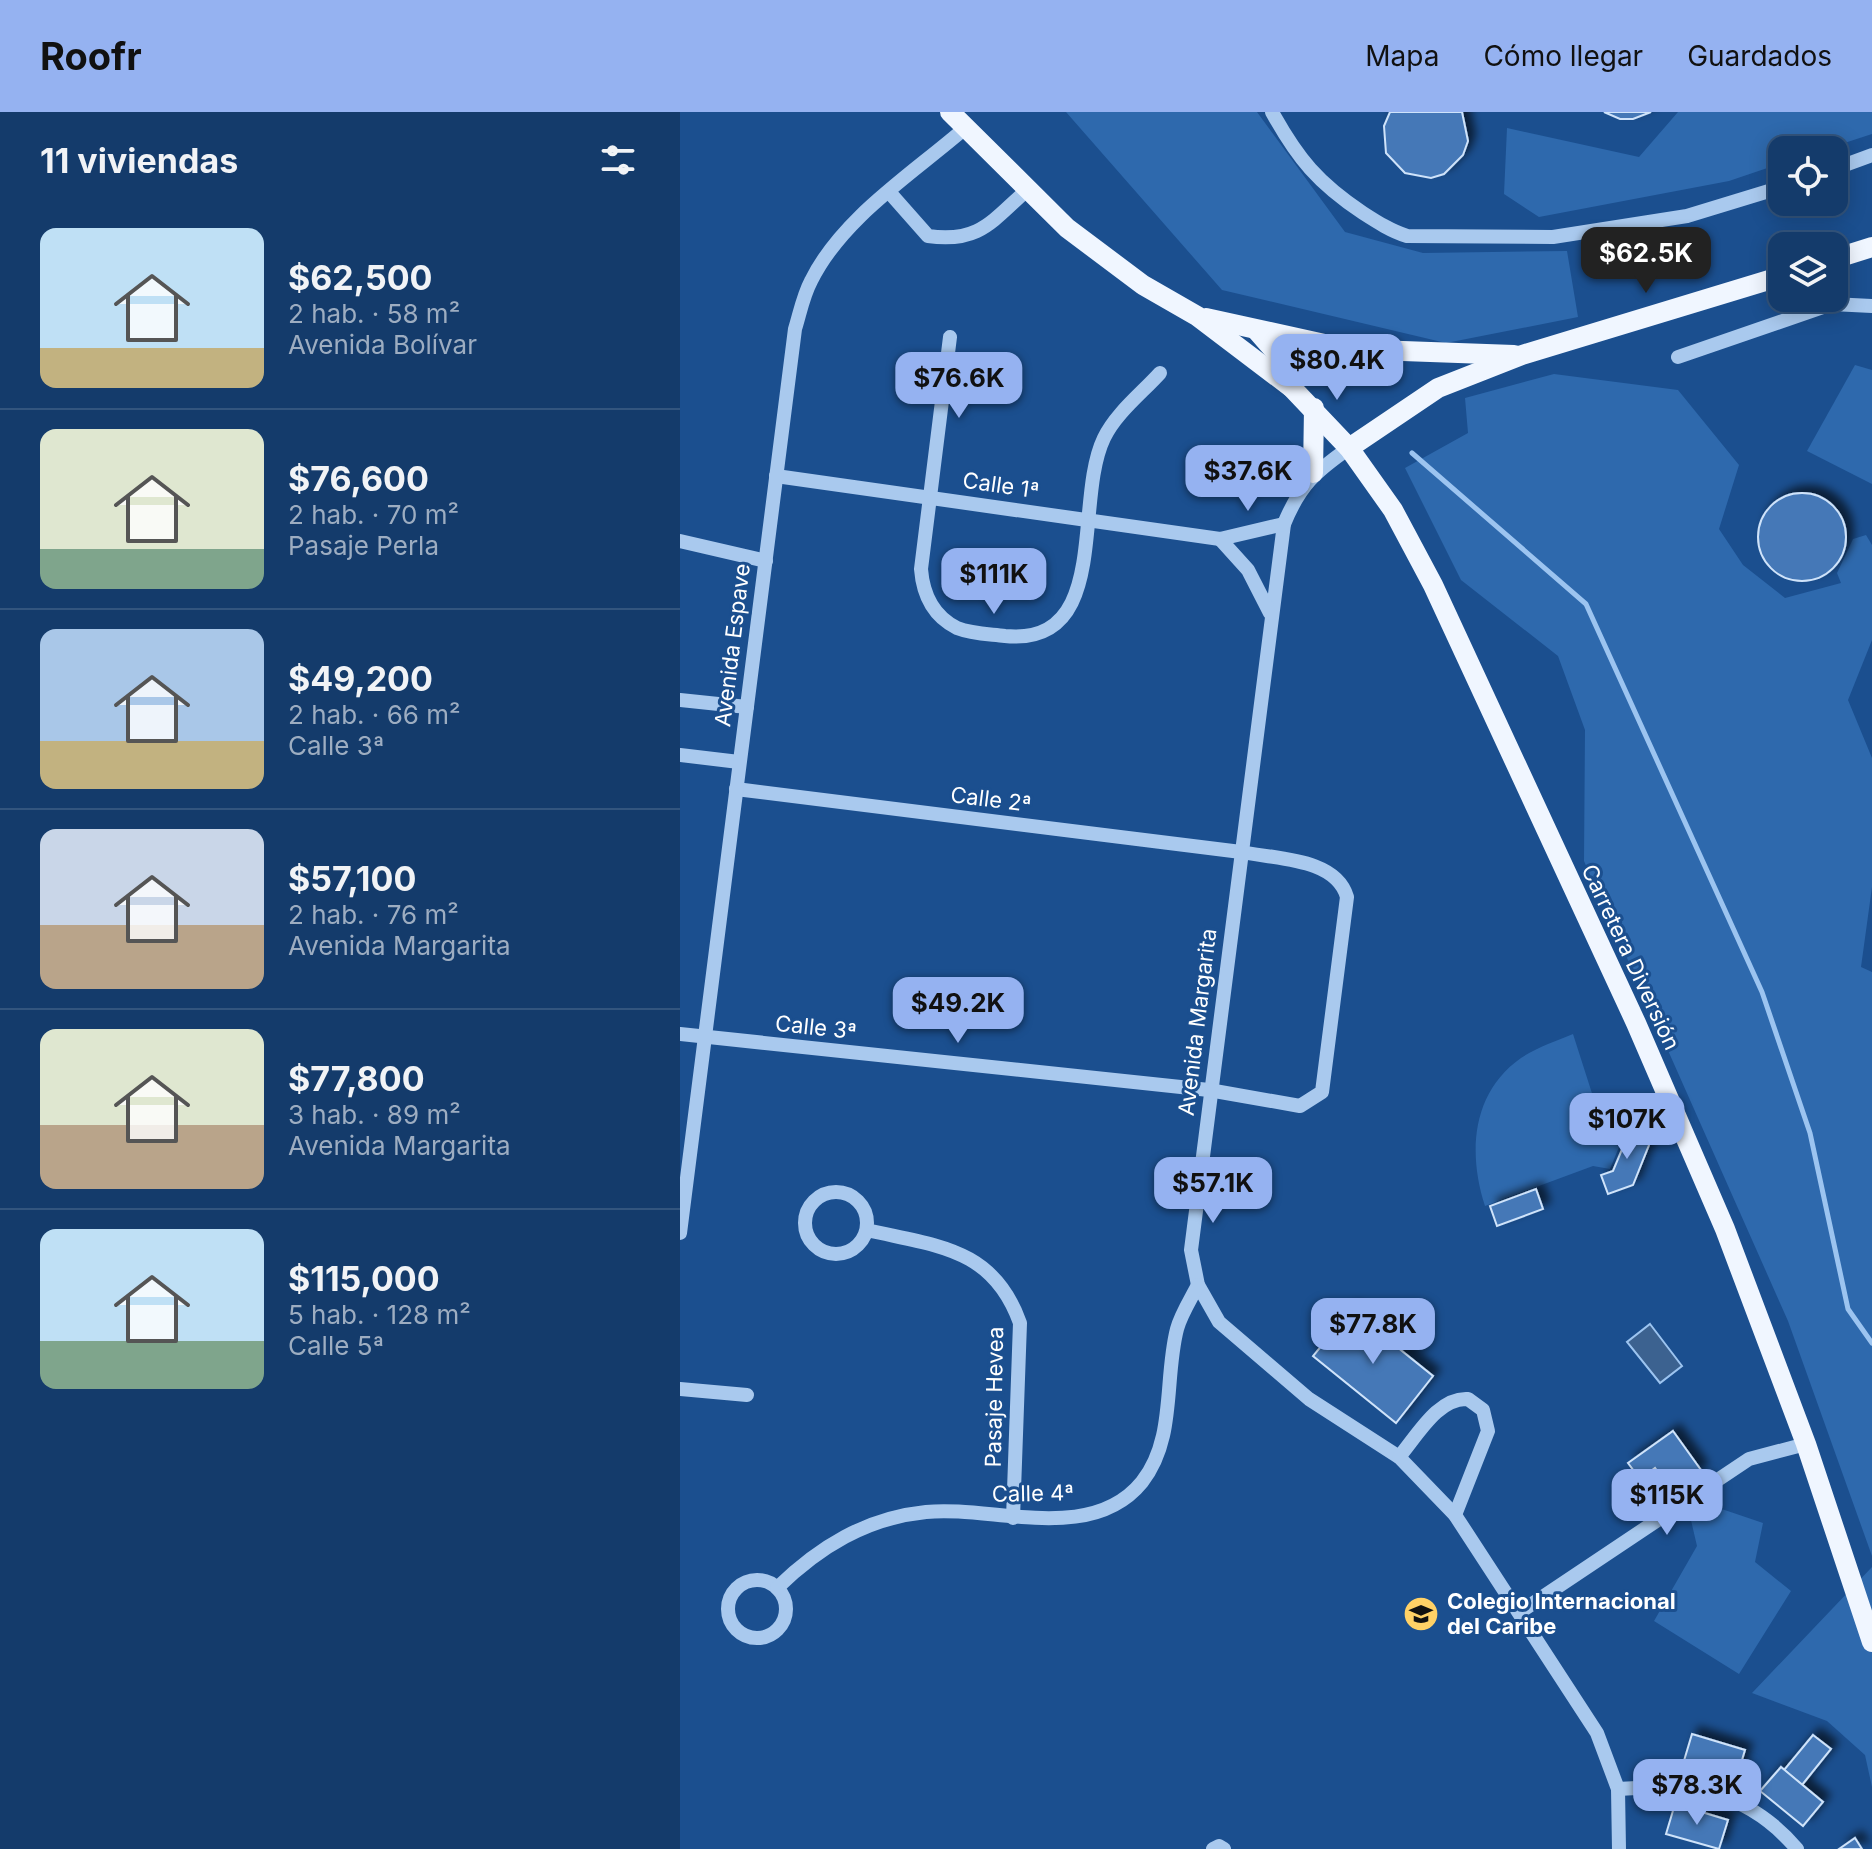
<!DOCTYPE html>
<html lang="es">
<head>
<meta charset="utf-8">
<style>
  body { margin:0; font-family:Inter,sans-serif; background:#1d4271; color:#f1f3f6; height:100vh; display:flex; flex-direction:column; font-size:30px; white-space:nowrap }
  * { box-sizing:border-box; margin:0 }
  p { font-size:26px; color:#9dadc1 }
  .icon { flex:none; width:44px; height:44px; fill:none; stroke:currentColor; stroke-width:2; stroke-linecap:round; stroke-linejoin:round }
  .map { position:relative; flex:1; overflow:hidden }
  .panel { display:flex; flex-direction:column; background:#143b6b; width:680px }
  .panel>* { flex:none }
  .tools { position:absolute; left:1088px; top:24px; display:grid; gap:16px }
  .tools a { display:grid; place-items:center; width:80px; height:80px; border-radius:16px; background:#143b6b; box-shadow:0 4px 20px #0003,0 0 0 2px #33557e; font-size:40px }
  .price { position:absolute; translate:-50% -68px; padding:0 18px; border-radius:16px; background:#95b2f1; color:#111; font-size:26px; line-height:52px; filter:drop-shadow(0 2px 4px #0008) }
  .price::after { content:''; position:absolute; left:50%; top:48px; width:24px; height:18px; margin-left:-12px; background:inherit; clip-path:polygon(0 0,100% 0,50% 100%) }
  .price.on { background:#222; color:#fff }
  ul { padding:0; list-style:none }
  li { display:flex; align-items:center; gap:24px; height:200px; padding:0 40px }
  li+li { border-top:2px solid #33557e }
  li span { display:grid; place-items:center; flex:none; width:224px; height:160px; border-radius:16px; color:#555 }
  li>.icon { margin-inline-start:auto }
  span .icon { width:96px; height:96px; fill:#fffc; stroke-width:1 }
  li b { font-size:34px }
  h2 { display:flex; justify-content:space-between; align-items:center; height:96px; padding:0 40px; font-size:34px }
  header { display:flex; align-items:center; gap:48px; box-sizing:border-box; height:112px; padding:0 40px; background:#95b2f1; color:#111 }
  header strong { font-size:38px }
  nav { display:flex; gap:44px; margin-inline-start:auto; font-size:28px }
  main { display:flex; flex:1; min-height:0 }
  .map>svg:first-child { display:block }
  .green { fill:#2e69ad }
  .water { fill:#3c6290; stroke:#9cc4f0; stroke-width:2 }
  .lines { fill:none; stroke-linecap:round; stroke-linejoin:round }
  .stream { stroke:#9cc4f0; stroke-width:5 }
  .building { fill:#4478b7; stroke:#cfe3fa; stroke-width:2; filter:url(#shadow) }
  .minor { stroke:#a9c9ee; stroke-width:14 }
  .major { stroke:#f0f6ff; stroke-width:20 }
  .labels { text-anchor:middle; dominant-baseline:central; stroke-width:6; stroke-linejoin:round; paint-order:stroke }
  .street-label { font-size:22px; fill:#fff; stroke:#1b4f8f }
  .poi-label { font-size:22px; font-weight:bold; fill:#fff; stroke:#1b4f8f; text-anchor:start }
</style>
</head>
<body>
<header>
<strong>Roofr</strong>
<nav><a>Mapa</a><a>Cómo llegar</a><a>Guardados</a></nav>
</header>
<main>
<section class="panel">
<h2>11 viviendas<svg class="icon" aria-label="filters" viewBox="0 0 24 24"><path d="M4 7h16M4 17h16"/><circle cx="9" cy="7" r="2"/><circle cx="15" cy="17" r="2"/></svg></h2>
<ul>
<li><span style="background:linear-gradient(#bfe0f5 75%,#c2b280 0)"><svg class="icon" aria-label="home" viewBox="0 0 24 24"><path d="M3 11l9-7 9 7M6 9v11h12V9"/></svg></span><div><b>$62,500</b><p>2 hab. · 58 m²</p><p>Avenida Bolívar</p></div></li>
<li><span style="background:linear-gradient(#dfe7d0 75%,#7fa58c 0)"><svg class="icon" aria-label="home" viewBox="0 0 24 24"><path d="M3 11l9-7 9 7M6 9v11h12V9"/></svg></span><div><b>$76,600</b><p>2 hab. · 70 m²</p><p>Pasaje Perla</p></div></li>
<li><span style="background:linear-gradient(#a9c7e8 70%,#c2b280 0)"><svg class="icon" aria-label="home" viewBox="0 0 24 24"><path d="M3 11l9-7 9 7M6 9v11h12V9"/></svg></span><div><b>$49,200</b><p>2 hab. · 66 m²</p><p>Calle 3ª</p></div></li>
<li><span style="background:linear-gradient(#c9d6e8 60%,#b9a48a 0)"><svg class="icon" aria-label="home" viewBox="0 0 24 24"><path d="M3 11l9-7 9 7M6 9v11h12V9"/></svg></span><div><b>$57,100</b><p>2 hab. · 76 m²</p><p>Avenida Margarita</p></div></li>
<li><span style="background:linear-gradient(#dfe7d0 60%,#b9a48a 0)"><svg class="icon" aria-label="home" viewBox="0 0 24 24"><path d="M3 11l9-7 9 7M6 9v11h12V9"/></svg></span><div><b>$77,800</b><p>3 hab. · 89 m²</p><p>Avenida Margarita</p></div></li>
<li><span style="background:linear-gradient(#bfe0f5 70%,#7fa58c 0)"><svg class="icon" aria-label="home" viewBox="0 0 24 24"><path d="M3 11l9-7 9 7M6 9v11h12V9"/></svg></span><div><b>$115,000</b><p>5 hab. · 128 m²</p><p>Calle 5ª</p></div></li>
</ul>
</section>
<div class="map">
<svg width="1192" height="1737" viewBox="0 0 1192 1737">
  <defs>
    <filter id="shadow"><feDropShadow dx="7" dy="-7" stdDeviation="4" flood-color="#0009"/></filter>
  </defs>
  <rect width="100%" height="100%" fill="#1b4f8f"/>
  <g class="green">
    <polygon points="386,0 577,0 665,120 743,141 887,139 898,205 766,231 542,178"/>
    <polygon points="998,0 1192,0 1192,22 1143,38 1102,38 1102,51 1049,69 859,105 824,82 827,16 959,45"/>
    <polygon points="1175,253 1192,258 1192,372 1127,339"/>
    <polygon points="874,262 998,278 1059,353 1039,417 1063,453 1105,486 1161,471 1157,461 1173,427 1186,423 1192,433 1192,528 1168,588 1192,646 1192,775 1181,855 1192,860 1192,1444 1108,1209 904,749 905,618 878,544 781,468 725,356 788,321 785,286"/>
    <path d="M 893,922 L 925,1022 L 939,1035 L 930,1057 L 913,1054 L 805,1094 C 788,1042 791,981 841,946 C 856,936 876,929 893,922 Z"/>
    <polygon points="1027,1392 1083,1411 1075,1450 1111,1479 1059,1562 974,1509 1017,1434 1010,1404"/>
    <polygon points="1192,1455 1192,1675 1185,1643 1147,1609 1072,1581"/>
  </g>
  <polygon class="water" points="970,1212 1002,1254 980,1271 947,1230"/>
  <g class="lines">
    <polyline class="stream" points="732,341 906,492 1082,880 1130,1021 1168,1197 1192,1231"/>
  </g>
  <g class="building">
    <polygon points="782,0 788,29 783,43 764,62 751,66 725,61 706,41 704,14 710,0"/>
    <polygon points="924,0 971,0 953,7 940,7"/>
    <circle cx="1122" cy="425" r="44"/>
    <polygon points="960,1014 969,1033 953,1073 928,1082 921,1063 933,1059 943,1035 938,1024"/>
    <polygon points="856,1077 863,1097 817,1114 810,1094"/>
    <polygon points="671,1198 753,1264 716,1311 633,1244"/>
    <polygon points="993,1319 1021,1358 992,1379 975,1356 960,1367 948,1351"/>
    <polygon points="1012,1622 1065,1638 1056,1668 1003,1652"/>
    <polygon points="1133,1623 1151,1637 1122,1673 1104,1658"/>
    <polygon points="1101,1655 1143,1690 1123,1714 1080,1679"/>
    <polygon points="995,1692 1048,1708 1039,1737 986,1722"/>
    <polygon points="1175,1726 1182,1737 1159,1737"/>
  </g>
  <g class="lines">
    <g class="minor">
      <path d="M 592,0 C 618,47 638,71 683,101 C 697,110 711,119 727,124 L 873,125 L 1007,104 L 1102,75"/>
      <polyline points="1154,57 1192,43"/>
      <path d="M 210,81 L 248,124 C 299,131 311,110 347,78"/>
      <path d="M 270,225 L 241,457 C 243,483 253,504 277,516 C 292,522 309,522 325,524 C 432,534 393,390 424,326 C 436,301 462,281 480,261"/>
      <polyline points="998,245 1152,192 1192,194"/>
      <path d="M 669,336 C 635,360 620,373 604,412 L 511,1138 L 518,1173 L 539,1210 L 629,1287 L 719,1345 L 775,1403 L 917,1621 L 938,1677 L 939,1737"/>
      <polyline points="96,364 540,427 604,412"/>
      <polyline points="540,427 568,458 590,501"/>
      <polyline points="0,429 86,449"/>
      <polyline points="0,588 67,595"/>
      <polyline points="0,643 59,650"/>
      <path d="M 0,922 L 529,978 L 620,994 L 642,980 L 667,785 C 656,746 596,747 561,740 L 56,677"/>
      <circle cx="156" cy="1111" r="31"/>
      <path d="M 187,1118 C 256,1134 313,1135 340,1211 L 333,1406"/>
      <path d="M 0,1121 L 115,217 C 120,201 123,184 131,169 C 162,106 232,62 284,17"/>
      <polyline points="0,1277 67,1283"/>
      <path d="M 719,1345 C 737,1324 758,1285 788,1287 L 803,1298 L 808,1319 L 775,1403"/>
      <circle cx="77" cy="1497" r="29"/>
      <path d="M 97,1476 C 139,1435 186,1406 246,1400 C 312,1393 411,1433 462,1370 C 496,1327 484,1267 497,1217 C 501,1202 511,1187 518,1173"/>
      <polyline points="840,1500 1069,1347 1126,1332"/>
      <path d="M 938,1677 C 1010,1671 1067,1678 1117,1737"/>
      <polyline points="533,1737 539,1734 544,1737"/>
    </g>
    <g class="major">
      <polyline points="270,0 387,116 463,173 517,204 612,276 669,336 713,398 753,473 956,911 1045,1117 1126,1332 1192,1530"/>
      <polyline points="1154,147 1192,135"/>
      <polyline points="526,206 667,237 834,243"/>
      <polyline points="577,219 598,243 612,276"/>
      <polyline points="669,336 758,276 842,243 1102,164"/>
      <polyline points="633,361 634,296"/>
    </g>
  </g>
  <defs>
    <symbol id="school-disc" viewBox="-11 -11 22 22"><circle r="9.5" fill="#ffd166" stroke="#1b4f8f"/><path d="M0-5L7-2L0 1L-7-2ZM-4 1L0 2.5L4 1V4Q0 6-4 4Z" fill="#111"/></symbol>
  </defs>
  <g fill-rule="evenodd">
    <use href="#school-disc" x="721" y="1482" width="40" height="40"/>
  </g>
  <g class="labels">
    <g class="street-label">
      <text transform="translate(321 373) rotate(8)">Calle 1ª</text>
      <text transform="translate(52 533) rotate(-83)">Avenida Espave</text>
      <text transform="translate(311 687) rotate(7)">Calle 2ª</text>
      <text transform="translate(951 845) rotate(65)">Carretera Diversión</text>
      <text transform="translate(517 910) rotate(-83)">Avenida Margarita</text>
      <text transform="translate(136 915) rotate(6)">Calle 3ª</text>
      <text transform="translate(314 1285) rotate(-89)">Pasaje Hevea</text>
      <text transform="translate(353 1381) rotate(-1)">Calle 4ª</text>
    </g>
    <g class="poi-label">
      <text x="767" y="1489">Colegio Internacional<tspan x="767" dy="25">del Caribe</tspan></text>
    </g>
  </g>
</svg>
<div class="tools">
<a><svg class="icon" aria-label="locate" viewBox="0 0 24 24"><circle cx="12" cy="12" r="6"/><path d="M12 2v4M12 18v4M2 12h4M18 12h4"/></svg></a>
<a><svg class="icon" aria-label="layers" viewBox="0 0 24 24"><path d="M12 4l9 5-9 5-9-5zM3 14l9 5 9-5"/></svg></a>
</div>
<b class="price on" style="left:966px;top:183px">$62.5K</b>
<b class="price" style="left:657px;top:290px">$80.4K</b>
<b class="price" style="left:279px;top:308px">$76.6K</b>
<b class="price" style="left:568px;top:401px">$37.6K</b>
<b class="price" style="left:314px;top:504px">$111K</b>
<b class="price" style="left:278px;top:933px">$49.2K</b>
<b class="price" style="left:947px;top:1049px">$107K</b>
<b class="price" style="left:533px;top:1113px">$57.1K</b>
<b class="price" style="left:693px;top:1254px">$77.8K</b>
<b class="price" style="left:987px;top:1425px">$115K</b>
<b class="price" style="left:1017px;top:1715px">$78.3K</b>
</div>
</main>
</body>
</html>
